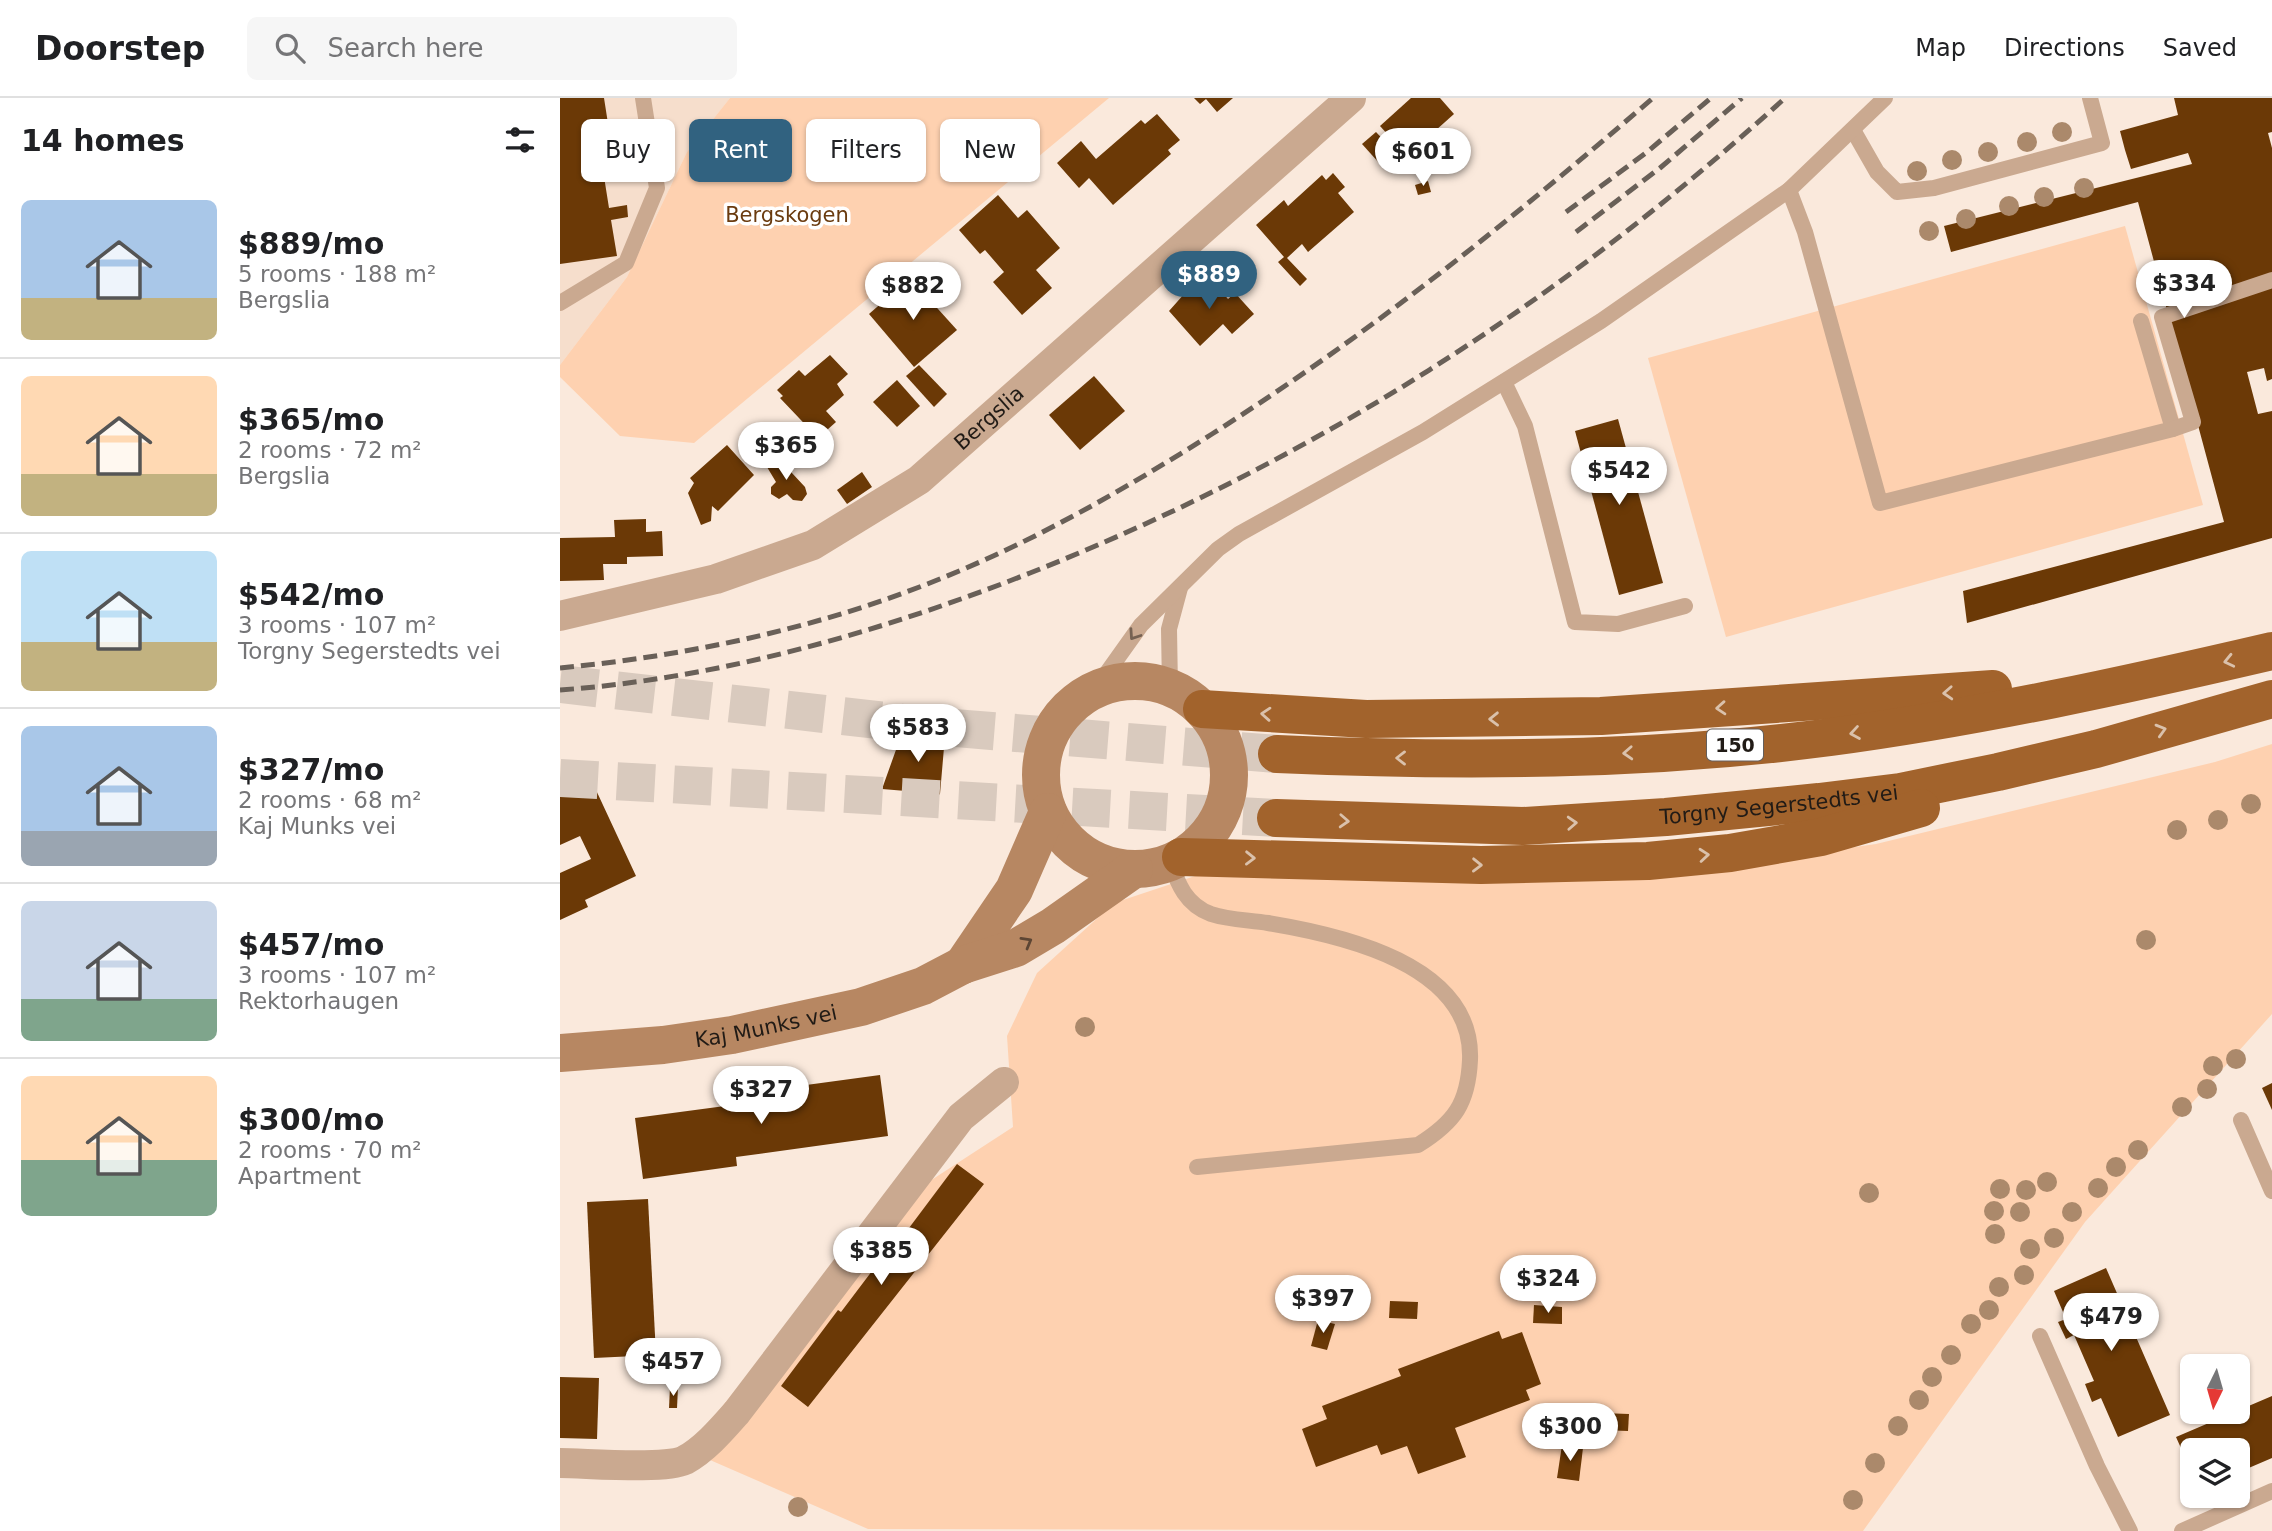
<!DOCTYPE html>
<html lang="en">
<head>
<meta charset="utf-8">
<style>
  body { margin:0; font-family:"DejaVu Sans",sans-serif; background:#f6f6f6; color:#202124; height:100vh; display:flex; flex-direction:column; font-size:26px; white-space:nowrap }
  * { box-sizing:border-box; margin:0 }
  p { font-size:23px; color:#757577 }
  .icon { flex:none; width:38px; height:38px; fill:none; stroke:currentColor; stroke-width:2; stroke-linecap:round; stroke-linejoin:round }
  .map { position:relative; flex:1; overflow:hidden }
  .drawer { display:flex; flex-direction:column; background:#fff; width:560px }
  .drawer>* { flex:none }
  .guide { position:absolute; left:21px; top:21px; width:665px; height:63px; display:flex; gap:14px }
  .needle { width:46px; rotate:185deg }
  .tools { position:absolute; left:1620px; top:1256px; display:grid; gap:14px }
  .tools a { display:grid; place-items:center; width:70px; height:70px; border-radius:10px; background:#fff; box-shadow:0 2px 5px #0004; font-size:35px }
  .price { position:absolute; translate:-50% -60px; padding:0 16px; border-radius:24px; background:#fff; color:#222; font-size:23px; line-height:46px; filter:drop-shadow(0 2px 4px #0008) }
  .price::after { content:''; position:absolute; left:50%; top:42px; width:21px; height:16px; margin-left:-10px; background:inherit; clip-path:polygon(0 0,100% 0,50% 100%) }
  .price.on { background:#316280; color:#fff }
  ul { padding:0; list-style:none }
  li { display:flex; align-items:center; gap:21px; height:175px; padding:0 21px }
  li+li { border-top:2px solid #e0e0e0 }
  li span { display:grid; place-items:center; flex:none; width:196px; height:140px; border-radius:10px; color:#555 }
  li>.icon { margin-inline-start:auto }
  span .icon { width:84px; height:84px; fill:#fffc; stroke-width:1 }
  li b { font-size:30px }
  h2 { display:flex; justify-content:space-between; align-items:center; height:84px; padding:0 21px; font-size:30px }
  .pill { padding:0 24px; border-radius:10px; background:#fff; box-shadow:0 2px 5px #0004; font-size:24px; line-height:63px }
  .pill.on { background:#316280; color:#fff }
  header { display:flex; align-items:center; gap:42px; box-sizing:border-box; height:98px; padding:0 35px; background:#fff; border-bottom:2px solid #e0e0e0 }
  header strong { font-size:33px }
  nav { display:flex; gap:38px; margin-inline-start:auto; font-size:24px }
  .search { width:490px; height:63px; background:#f6f6f6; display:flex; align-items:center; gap:18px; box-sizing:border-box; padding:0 24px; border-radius:10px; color:#757577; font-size:26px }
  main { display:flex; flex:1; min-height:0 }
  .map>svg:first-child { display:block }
  .built { fill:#f6decc }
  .green { fill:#fed1b0 }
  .building { fill:#6b3906 }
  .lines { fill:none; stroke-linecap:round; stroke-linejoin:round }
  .trunk-tunnel { stroke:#d9cabe; stroke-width:38; stroke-dasharray:38 19; stroke-linecap:butt }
  .service { stroke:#caa990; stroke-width:16 }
  .minor { stroke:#caa990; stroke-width:30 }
  .secondary { stroke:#b78762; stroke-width:38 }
  .trunk { stroke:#a2632c; stroke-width:38 }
  .rail { stroke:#696058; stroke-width:5; stroke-dasharray:14 7; stroke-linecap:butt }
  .tree { fill:#ab896b }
  .oneway { stroke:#766253 }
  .oneway2 { stroke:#dac1ab }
  .oneway3 { stroke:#5d4634 }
  .labels { text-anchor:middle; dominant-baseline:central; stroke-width:7; stroke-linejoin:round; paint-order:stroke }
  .shield { fill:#fff; stroke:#645f5c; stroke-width:2 }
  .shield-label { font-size:19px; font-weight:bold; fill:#211b16 }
  .park-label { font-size:21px; fill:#6a3b0f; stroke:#fff }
  .street-label { font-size:21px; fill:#211b16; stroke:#fff }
</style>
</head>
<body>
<header>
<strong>Doorstep</strong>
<div class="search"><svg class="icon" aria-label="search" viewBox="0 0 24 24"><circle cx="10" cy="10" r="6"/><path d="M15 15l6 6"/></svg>Search here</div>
<nav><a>Map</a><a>Directions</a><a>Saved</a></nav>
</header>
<main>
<section class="drawer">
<h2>14 homes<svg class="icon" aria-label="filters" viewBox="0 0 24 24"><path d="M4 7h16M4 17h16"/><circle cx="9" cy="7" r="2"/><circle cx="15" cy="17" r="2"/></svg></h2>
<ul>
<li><span style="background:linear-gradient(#a9c7e8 70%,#c2b280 0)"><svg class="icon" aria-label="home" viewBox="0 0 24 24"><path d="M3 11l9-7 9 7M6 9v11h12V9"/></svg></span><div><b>$889/mo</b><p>5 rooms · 188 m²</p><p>Bergslia</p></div></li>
<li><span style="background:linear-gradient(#ffd9b3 70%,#c2b280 0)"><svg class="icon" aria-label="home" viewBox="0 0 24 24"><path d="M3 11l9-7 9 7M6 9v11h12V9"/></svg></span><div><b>$365/mo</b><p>2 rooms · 72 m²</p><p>Bergslia</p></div></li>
<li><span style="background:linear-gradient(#bfe0f5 65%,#c2b280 0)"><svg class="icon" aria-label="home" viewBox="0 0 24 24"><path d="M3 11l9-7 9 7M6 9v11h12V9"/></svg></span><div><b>$542/mo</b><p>3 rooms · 107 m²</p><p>Torgny Segerstedts vei</p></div></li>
<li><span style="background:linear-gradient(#a9c7e8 75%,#9aa5b1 0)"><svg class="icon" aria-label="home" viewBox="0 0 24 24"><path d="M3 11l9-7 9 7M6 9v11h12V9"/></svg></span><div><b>$327/mo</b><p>2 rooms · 68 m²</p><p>Kaj Munks vei</p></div></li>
<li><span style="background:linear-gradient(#c9d6e8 70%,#7fa58c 0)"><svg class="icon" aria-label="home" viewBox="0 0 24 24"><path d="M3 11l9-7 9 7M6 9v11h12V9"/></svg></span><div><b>$457/mo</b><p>3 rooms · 107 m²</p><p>Rektorhaugen</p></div></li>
<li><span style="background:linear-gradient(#ffd9b3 60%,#7fa58c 0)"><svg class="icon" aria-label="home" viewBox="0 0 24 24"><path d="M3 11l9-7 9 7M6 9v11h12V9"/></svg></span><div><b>$300/mo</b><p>2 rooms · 70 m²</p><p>Apartment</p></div></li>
</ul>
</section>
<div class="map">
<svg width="1712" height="1433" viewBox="0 0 1712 1433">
  <rect width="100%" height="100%" fill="#fae9dc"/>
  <polygon class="built" points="0,0 170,0 127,54 67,179 0,267"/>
  <g class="green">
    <polygon points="170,0 549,0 134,345 60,338 0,279 0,267 67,179 127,54"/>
    <polygon points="1565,128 1643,407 1166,539 1088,260"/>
    <polygon points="1712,646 1712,916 1525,1124 1303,1433 308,1431 127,1352 316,1118 453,1029 447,938 477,875 554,805 662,769 1106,776 1316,746 1655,664"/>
  </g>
  <g class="building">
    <polygon points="0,0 44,0 54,64 42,66 49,110 67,107 68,119 51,122 57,158 0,166"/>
    <polygon points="634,0 673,0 657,14 646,1 640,6"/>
    <polygon points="851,0 880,0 894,16 847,58 820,28"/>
    <polygon points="1614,0 1712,0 1712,34 1708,35 1712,50 1712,281 1707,283 1704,270 1687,274 1698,316 1712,313 1712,440 1407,525 1403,493 1664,424 1578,104 1391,154 1384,128 1632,66 1628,55 1571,71 1565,52 1560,33 1618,17"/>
    <polygon points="597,16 620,42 608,52 611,56 553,107 529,80 519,90 497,65 521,43 536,61 581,22 585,26"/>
    <polygon points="816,34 834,53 820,66 802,46"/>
    <polygon points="773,75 785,89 778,95 794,114 748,154 742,146 727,160 747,181 740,188 718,164 724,159 696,127 724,102 728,108 762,77 766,82"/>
    <polygon points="868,83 871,94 858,97 855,87"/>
    <polygon points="438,97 458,120 467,112 500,150 476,172 492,190 462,217 433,184 444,174 425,152 420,156 399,132"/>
    <polygon points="648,178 668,201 675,195 694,216 672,236 663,226 640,248 609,213 633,186 636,189"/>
    <polygon points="350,180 397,232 354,269 309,216"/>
    <polygon points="270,257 288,276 277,286 284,297 266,313 276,324 258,340 220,300 223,298 217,292 239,272 245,278"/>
    <polygon points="359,267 387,296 374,309 346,278"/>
    <polygon points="534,278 565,313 520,352 489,317"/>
    <polygon points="337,282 360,308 337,329 313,304"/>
    <polygon points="1058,321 1103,485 1059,497 1015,333"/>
    <polygon points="167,347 194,377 158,413 152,408 151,423 141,427 128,395 134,385 130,380"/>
    <polygon points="218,360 245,389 247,396 242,403 233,402 227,396 219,401 211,396 211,389 216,384 207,369 210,363"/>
    <polygon points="302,374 312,389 287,406 277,392"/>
    <polygon points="86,421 86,434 102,433 103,458 67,459 67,466 43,466 44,482 0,483 0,440 55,439 54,422"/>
    <polygon points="369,621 385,638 380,696 362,710 346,693 322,691 342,635 351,636"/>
    <polygon points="29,677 76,778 25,802 28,809 0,822 0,775 31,761 20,738 0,747 0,690"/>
    <polygon points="320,977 328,1038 176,1059 177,1068 83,1081 75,1020 165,1008 164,998"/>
    <polygon points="1712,985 1712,1012 1702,990"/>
    <polygon points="397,1066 424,1086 248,1309 221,1288 278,1212 281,1214 337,1140 340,1142"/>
    <polygon points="88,1101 96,1257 34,1260 27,1104"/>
    <polygon points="1546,1170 1610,1317 1558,1339 1541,1300 1532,1304 1525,1286 1534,1283 1514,1237 1506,1241 1498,1224 1506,1221 1494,1193"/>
    <polygon points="830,1203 858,1204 857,1221 829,1220"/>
    <polygon points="974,1207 1002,1209 1002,1226 973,1225"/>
    <polygon points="758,1222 775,1226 767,1252 751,1248"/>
    <polygon points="939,1233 942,1241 962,1234 981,1286 966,1292 970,1302 895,1330 906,1359 858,1376 847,1348 821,1357 817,1347 756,1369 742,1331 767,1321 762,1308 841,1278 838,1271"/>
    <polygon points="0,1279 39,1280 37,1341 0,1340"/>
    <polygon points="110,1289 118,1289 117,1310 109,1310"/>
    <polygon points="1712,1298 1712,1360 1684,1372 1687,1380 1678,1384 1678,1353 1633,1353 1633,1377 1616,1339"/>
    <polygon points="1041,1315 1069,1316 1068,1333 1040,1332"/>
    <polygon points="1002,1347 1023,1350 1019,1383 997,1380"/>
  </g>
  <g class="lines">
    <g class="trunk-tunnel">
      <polyline points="0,586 370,628 717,656"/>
      <polyline points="0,680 716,720"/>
    </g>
    <g class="service">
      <polyline points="1293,32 1317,74 1337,94 1374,90 1542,45 1530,0"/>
      <polyline points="1229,92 1245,134 1320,405 1613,331 1581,223"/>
      <polyline points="0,205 66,165 97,90 83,0"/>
      <polyline points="944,284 965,328 1015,524 1058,526 1125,508"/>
      <polyline points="1613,331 1633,324 1602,219 1712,182"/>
      <polyline points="610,590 609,531 620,490"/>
      <polyline points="534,593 581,527 658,451 679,436 863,334 1041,223 1229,92 1325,0"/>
      <path d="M 610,764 C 618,786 626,807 651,816 C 669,822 690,822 708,825 C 781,837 914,866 910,962 C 908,1005 895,1024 858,1047 L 637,1069"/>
      <polyline points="1681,1022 1712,1093"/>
      <polyline points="1480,1238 1537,1368 1570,1433"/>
      <polyline points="1622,1433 1712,1393"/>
    </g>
    <g class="minor">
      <path id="s1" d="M 0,518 L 156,481 L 253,447 L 359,382 L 791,0"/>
      <path d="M 0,1365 C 26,1365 104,1372 125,1362 C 145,1351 162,1331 177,1314 L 401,1019 L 444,984"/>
    </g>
    <g class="secondary">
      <circle cx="575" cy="677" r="94"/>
      <polyline points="403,867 454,792 488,714"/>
      <path id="s2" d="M 0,955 L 103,947 L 172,937 L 301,909 L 363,888 L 403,867 L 456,850 L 493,828 L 574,771"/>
    </g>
    <g class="trunk">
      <polyline points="642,611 806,621 1041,618 1433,591"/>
      <path d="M 717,656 C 901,664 1087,663 1271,639 C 1420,619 1566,587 1712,553"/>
      <path id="s3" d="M 716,720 L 963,728 L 1106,719 L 1259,704 L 1340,694 L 1438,674 L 1536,651 L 1712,601"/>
      <polyline points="621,759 921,767 1088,763 1170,755 1261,739 1361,710"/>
    </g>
    <g class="rail">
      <polyline points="1006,114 1087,54 1151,0"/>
      <polyline points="1016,134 1100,70 1182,0"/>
      <path d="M 0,570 C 123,558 246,533 362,488 C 464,449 559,395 652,336 C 811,235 950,123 1093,0"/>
      <path d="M 0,592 C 162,580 320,534 470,475 C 753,363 1000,204 1225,0"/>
    </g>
  </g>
  <g class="tree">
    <circle cx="1502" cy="34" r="10"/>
    <circle cx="1467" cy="44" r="10"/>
    <circle cx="1428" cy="54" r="10"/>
    <circle cx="1392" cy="62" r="10"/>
    <circle cx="1357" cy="73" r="10"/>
    <circle cx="1524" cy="90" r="10"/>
    <circle cx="1484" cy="99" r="10"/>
    <circle cx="1449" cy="108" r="10"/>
    <circle cx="1406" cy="121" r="10"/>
    <circle cx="1369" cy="133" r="10"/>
    <circle cx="1691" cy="706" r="10"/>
    <circle cx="1658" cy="722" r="10"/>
    <circle cx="1617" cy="732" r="10"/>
    <circle cx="1586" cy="842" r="10"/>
    <circle cx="525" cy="929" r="10"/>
    <circle cx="1676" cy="961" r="10"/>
    <circle cx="1653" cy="968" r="10"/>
    <circle cx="1647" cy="991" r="10"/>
    <circle cx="1622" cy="1009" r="10"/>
    <circle cx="1578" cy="1052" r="10"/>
    <circle cx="1556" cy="1069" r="10"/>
    <circle cx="1487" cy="1084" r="10"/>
    <circle cx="1538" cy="1090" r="10"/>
    <circle cx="1440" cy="1091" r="10"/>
    <circle cx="1466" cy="1092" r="10"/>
    <circle cx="1309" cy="1095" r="10"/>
    <circle cx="1434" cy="1113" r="10"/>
    <circle cx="1460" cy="1114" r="10"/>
    <circle cx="1512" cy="1114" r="10"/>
    <circle cx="1435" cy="1136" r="10"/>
    <circle cx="1494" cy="1140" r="10"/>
    <circle cx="1470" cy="1151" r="10"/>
    <circle cx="1464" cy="1177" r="10"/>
    <circle cx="1439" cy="1189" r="10"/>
    <circle cx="1429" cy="1212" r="10"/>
    <circle cx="1411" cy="1226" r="10"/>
    <circle cx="1391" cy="1257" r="10"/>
    <circle cx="1372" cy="1279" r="10"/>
    <circle cx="1359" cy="1302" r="10"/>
    <circle cx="1338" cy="1328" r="10"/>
    <circle cx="1315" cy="1365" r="10"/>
    <circle cx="1293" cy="1402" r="10"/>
    <circle cx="238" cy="1409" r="10"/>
  </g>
  <defs><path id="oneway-chevron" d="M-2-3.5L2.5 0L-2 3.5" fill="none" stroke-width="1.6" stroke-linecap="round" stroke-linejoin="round" transform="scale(1.75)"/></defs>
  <use class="oneway" href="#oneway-chevron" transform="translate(574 537) rotate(124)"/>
  <g class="oneway2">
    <use href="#oneway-chevron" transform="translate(1669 563) rotate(167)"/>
    <use href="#oneway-chevron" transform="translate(1388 595) rotate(177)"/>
    <use href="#oneway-chevron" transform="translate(1161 610) rotate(176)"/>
    <use href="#oneway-chevron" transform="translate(706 616) rotate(-176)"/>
    <use href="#oneway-chevron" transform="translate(934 621) rotate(179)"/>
    <use href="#oneway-chevron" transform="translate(1601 632) rotate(-16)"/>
    <use href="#oneway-chevron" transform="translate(1295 635) rotate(171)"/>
    <use href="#oneway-chevron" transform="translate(1068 655) rotate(177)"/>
    <use href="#oneway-chevron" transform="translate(841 660) rotate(-180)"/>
    <use href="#oneway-chevron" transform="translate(784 723) rotate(3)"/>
    <use href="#oneway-chevron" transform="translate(1012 725) rotate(-3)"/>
    <use href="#oneway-chevron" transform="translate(1144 757) rotate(-5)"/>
    <use href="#oneway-chevron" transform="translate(690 760) rotate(1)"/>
    <use href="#oneway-chevron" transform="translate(917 767) rotate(1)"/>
  </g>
  <use class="oneway3" href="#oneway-chevron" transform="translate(467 844) rotate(-30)"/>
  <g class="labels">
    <rect class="shield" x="1147" y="631.5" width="56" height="31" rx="5"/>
    <g class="shield-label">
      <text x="1175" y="647">150</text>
    </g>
    <g class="park-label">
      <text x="227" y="117">Bergskogen</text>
    </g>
    <g class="street-label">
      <text stroke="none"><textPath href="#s1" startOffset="481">Bergslia</textPath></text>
      <text stroke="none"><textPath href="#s3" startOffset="504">Torgny Segerstedts vei</textPath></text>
      <text stroke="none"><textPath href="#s2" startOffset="208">Kaj Munks vei</textPath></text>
    </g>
  </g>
</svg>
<div class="tools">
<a><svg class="needle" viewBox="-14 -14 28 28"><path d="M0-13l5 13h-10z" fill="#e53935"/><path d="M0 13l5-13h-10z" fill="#757577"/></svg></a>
<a><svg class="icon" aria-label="layers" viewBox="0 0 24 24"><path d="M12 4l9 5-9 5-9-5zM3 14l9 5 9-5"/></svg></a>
</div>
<b class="price" style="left:863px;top:90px">$601</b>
<b class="price on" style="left:649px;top:213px">$889</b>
<b class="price" style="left:1624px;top:222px">$334</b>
<b class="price" style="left:353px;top:224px">$882</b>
<b class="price" style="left:226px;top:384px">$365</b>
<b class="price" style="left:1059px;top:409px">$542</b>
<b class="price" style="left:358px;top:666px">$583</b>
<b class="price" style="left:201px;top:1028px">$327</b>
<b class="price" style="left:321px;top:1189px">$385</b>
<b class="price" style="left:988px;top:1217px">$324</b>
<b class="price" style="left:763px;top:1237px">$397</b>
<b class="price" style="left:1551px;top:1255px">$479</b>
<b class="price" style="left:113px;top:1300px">$457</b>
<b class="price" style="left:1010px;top:1365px">$300</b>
<div class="guide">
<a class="pill">Buy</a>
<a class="pill on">Rent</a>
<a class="pill">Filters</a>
<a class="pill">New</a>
</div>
</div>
</main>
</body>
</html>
